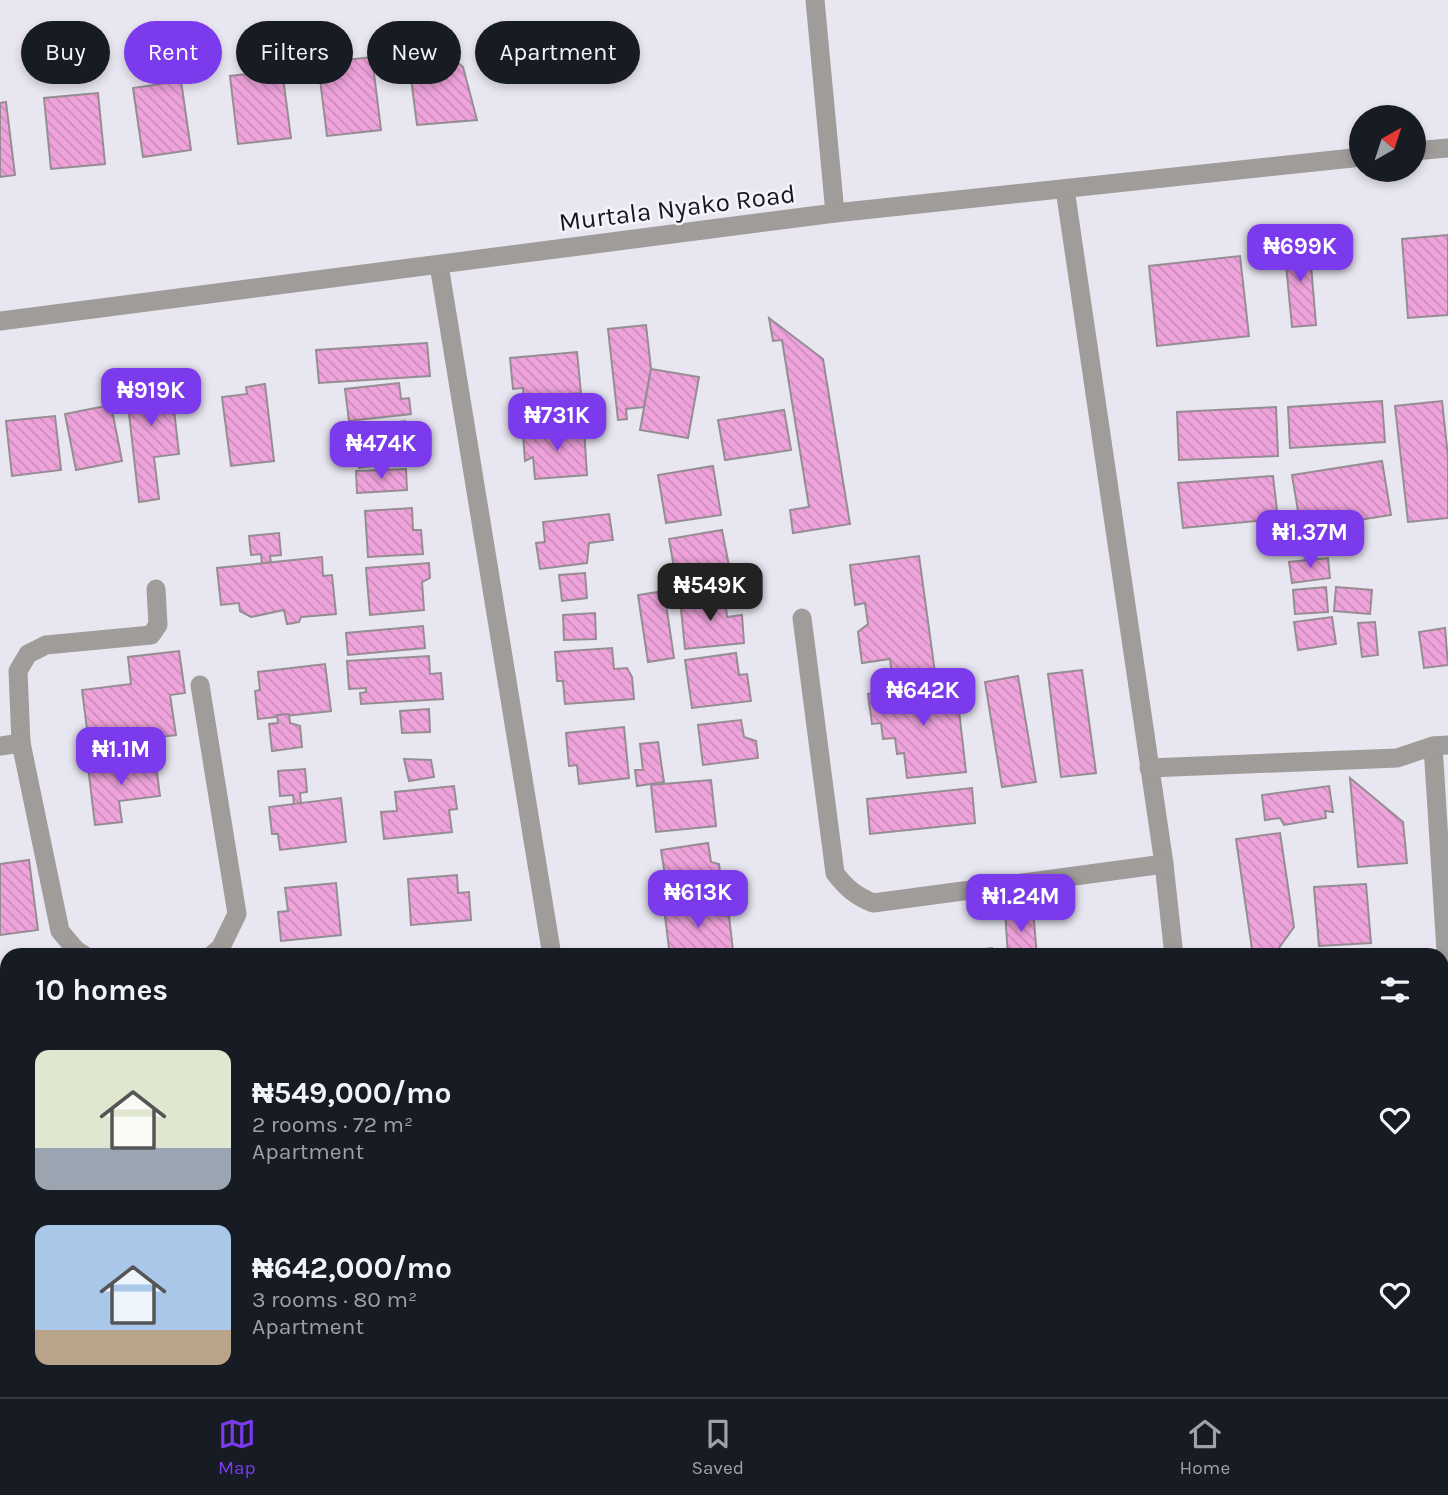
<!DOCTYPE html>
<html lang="en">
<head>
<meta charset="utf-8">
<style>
  body { margin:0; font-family:Karla,sans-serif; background:#20242c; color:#f1f3f6; height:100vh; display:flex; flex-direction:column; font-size:26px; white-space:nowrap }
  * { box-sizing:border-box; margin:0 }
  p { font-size:23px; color:#9ea1a6 }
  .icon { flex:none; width:38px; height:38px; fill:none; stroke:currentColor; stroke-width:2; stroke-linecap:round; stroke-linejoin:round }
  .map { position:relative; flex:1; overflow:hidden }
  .side { position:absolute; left:0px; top:948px; width:1449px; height:450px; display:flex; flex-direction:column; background:#171b24; border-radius:21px 21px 0 0; box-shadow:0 4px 10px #0003 }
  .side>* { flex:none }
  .top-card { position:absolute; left:21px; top:21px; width:700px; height:63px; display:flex; gap:14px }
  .needle { width:46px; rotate:39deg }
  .buttons { position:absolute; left:1349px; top:105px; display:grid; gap:14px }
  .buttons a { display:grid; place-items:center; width:77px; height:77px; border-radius:50%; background:#171b24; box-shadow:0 4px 10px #0003; font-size:35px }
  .price { position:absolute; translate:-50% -60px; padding:0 16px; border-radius:14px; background:#7c3aed; color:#fff; font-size:23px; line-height:46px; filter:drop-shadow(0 2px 4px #0008) }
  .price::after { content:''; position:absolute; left:50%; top:42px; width:21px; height:16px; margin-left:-10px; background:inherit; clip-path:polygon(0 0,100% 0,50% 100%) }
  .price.current { background:#222; color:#fff }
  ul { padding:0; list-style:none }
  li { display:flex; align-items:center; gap:21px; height:175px; padding:0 35px }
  li span { display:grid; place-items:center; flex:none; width:196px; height:140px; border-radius:14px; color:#555 }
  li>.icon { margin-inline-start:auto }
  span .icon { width:84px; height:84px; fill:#fffc; stroke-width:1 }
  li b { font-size:30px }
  h2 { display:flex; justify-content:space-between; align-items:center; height:84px; padding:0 35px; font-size:30px }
  .pill { padding:0 24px; border-radius:32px; background:#171b24; box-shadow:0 4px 10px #0003; font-size:24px; line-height:63px }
  .pill.current { background:#7c3aed; color:#fff }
  .menu { display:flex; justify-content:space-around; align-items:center; height:98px; border-top:2px solid #363941; background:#171b24; font-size:19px; color:#9ea1a6 }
  .menu a { display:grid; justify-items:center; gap:4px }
  .menu .current { color:#7c3aed }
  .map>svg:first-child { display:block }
  .building { fill:url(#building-back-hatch); stroke:#968d93; stroke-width:2 }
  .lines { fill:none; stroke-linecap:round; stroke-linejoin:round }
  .minor { stroke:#a09c99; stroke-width:19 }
  .tertiary { stroke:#a09c99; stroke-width:19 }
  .labels { text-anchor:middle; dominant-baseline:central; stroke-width:5; stroke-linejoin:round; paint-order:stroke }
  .street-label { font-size:26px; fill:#19181c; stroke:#f6f3fe }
</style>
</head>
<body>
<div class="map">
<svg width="1448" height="1397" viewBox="0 0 1448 1397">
  <defs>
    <pattern id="building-back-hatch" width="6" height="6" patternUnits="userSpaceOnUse" patternTransform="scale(1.75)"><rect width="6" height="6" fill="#efa3db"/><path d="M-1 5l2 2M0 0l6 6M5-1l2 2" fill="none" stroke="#cc8cbb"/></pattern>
  </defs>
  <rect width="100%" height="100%" fill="#e8e6f0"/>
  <g class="building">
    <polygon points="427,37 463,67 477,120 417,125 406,40"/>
    <polygon points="372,57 381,130 327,136 318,63"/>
    <polygon points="282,70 291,138 238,144 230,76"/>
    <polygon points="181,81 191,150 143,157 133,88"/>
    <polygon points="98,93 105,164 51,169 44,98"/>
    <polygon points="6,102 15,175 0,177 0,103"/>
    <polygon points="1448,235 1448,315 1408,318 1402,239"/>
    <polygon points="1309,241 1316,325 1292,327 1284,243"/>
    <polygon points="1240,256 1249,336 1157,346 1149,266"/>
    <polygon points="769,318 823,359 850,524 793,533 790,510 809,507 782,340 773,341"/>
    <polygon points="646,325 651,369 644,407 626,409 627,419 618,420 608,329"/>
    <polygon points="427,343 430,376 319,383 316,350"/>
    <polygon points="577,352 581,393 544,396 536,405 525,411 523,388 513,389 510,358"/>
    <polygon points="651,369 699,377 688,438 640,430"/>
    <polygon points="170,374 179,454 154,457 159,499 139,502 125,378"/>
    <polygon points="399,383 401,399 409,398 411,414 349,421 345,389"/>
    <polygon points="265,384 274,461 231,466 222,397 247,394 246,387"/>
    <polygon points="1382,401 1385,442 1290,448 1288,407"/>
    <polygon points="1442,401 1448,457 1448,518 1408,522 1395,406"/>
    <polygon points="111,405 122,461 76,470 65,414"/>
    <polygon points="1276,407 1278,456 1179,460 1177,412"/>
    <polygon points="784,410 791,450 725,460 718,420"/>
    <polygon points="55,416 61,470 12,476 6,421"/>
    <polygon points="405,421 411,461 359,468 353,428"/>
    <polygon points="584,429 587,475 535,479 533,457 525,461 523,434"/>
    <polygon points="1382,461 1391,515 1301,529 1292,475"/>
    <polygon points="713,466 721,515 666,523 658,475"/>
    <polygon points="406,469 407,490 357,493 356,471"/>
    <polygon points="1273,476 1278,519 1183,528 1178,483"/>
    <polygon points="412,508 413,530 421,530 423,554 368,557 365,511"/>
    <polygon points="609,514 613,540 589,543 587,563 540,569 536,543 545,542 543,522"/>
    <polygon points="722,530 731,576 677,585 669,539"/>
    <polygon points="279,533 281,555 270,556 271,563 262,564 261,554 251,555 249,536"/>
    <polygon points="919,556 936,680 893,685 890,659 862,663 858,632 868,624 865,603 855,605 850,565"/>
    <polygon points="322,557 323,576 332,575 336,614 301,617 299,622 287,624 284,610 251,617 240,611 239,603 221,605 217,568"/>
    <polygon points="1328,558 1330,578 1292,583 1289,562"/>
    <polygon points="429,563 430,578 422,582 424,610 370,615 366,568"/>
    <polygon points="585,573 587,598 562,601 559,575"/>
    <polygon points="1326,587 1328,612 1295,614 1293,590"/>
    <polygon points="1336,587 1372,590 1370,614 1334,611"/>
    <polygon points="664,591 674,658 648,662 638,595"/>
    <polygon points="725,595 727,617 742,615 744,643 685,649 680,599"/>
    <polygon points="595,613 596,639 564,640 563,615"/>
    <polygon points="1332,617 1336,644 1298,650 1294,622"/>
    <polygon points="1375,622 1378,655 1362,657 1358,623"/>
    <polygon points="423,626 425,648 348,655 346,633"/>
    <polygon points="1445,628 1448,665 1424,668 1419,632"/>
    <polygon points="612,648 614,669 627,668 632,677 634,699 565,704 563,681 557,681 555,652"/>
    <polygon points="179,651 185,693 170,695 176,735 89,745 82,690 131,684 128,657"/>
    <polygon points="736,653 739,675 747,674 751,701 692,708 685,660"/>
    <polygon points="429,656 430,674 441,673 443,699 361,704 360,693 366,692 366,688 349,689 347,661"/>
    <polygon points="325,664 331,711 258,719 255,691 260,690 258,672"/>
    <polygon points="1082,670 1096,773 1061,777 1048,674"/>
    <polygon points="1018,676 1036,782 1002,787 985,682"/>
    <polygon points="956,684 966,772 907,778 904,753 897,754 895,738 883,739 881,723 872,724 868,694"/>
    <polygon points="429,709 430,732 402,733 400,711"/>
    <polygon points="289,714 290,723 300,726 302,747 272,751 269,724 278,723 277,715"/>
    <polygon points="741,720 744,737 756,741 758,758 703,765 698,725"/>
    <polygon points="624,727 629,778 579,784 577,765 569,766 566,733"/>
    <polygon points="658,742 664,782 637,786 635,770 643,770 640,744"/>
    <polygon points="155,757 160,796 119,801 122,822 95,825 88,766"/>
    <polygon points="404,759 431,760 434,777 409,781"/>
    <polygon points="305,769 307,792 300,793 301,804 294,804 293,795 280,796 278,771"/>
    <polygon points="1350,778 1403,822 1407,863 1358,867"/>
    <polygon points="711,780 716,826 656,832 651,785"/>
    <polygon points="454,786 457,809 449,810 452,832 384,839 381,812 397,811 395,792"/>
    <polygon points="1329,786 1333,812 1325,811 1326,818 1284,825 1280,818 1265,820 1262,795"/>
    <polygon points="972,788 975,823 870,834 867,799"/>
    <polygon points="341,798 346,842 280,850 278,834 272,834 269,807"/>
    <polygon points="1280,833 1294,927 1276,952 1266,956 1253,956 1236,839"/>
    <polygon points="708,843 711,862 719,864 722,887 668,894 661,850"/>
    <polygon points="29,860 38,930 0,935 0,864"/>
    <polygon points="457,875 458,893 469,892 471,920 411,925 408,879"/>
    <polygon points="336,883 341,935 281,941 278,912 288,911 285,888"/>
    <polygon points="1366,884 1371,943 1319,946 1314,887"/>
    <polygon points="719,902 720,915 729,916 733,951 670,956 664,908"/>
    <polygon points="1033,910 1037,956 1008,956 1005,912"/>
    <polygon points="992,948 993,956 947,956 947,954"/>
    <polygon points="7,1229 7,1290 0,1291 0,1230"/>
    <polygon points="218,1391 265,1391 265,1397 214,1397 213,1392"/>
    <polygon points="410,1391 455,1391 456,1397 411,1397"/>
    <polygon points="545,1391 622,1391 623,1397 545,1397"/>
    <polygon points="694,1391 715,1391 716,1397 694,1397"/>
    <polygon points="798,1391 863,1391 864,1397 799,1397"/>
    <polygon points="881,1391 917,1391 912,1397 881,1397"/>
    <rect x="1301" y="1391" width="37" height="6"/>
  </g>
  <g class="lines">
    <g class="minor">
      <polyline points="815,0 835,213"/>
      <polyline points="1065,189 1164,864 1174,956"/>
      <polyline points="439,265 552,956"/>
      <path d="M 802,618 L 835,873 C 846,888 856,896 873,903 L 1164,864"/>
      <polyline points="200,685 237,914 221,947 211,956"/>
      <polyline points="21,743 18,671 28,654 46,645 151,635 158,625 156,589"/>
      <polyline points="0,746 21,743 60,931 76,950 85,956"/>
      <polyline points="1433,746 1448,983"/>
      <polyline points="1149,768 1397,758 1433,746 1448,745"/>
      <polyline points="1442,1245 1448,1244"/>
      <polyline points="0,1362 7,1361"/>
      <polyline points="301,1391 302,1397"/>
      <polyline points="784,1391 785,1397"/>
      <polyline points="1229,1391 1230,1397"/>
    </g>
    <g class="tertiary">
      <polyline points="1414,151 1448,148"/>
      <polyline points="0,321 835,213 1362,157"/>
    </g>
  </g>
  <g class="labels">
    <g class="street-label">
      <text transform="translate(677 208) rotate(-7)">Murtala Nyako Road</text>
    </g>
  </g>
</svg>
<div class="buttons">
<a><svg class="needle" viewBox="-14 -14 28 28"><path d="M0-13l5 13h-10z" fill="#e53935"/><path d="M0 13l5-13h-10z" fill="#9ea1a6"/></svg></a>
</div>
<b class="price" style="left:1300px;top:284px">₦699K</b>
<b class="price" style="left:151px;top:428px">₦919K</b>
<b class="price" style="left:557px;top:453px">₦731K</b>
<b class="price" style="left:381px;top:481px">₦474K</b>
<b class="price" style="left:1310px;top:570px">₦1.37M</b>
<b class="price current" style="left:710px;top:623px">₦549K</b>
<b class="price" style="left:923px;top:728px">₦642K</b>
<b class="price" style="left:121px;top:787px">₦1.1M</b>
<b class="price" style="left:698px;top:930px">₦613K</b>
<b class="price" style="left:1021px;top:934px">₦1.24M</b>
<div class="top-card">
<a class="pill">Buy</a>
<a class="pill current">Rent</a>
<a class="pill">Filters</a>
<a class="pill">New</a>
<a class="pill">Apartment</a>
</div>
<section class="side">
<h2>10 homes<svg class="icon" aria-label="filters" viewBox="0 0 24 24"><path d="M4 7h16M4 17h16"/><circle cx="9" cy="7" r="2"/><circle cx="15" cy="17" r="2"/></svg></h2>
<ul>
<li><span style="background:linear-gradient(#dfe7d0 70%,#9aa5b1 0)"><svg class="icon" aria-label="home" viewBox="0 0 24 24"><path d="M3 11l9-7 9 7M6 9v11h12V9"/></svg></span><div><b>₦549,000/mo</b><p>2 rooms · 72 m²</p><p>Apartment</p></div><svg class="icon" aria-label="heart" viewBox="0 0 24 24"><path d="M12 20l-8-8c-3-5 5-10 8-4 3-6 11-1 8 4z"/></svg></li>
<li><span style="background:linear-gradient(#a9c7e8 75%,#b9a48a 0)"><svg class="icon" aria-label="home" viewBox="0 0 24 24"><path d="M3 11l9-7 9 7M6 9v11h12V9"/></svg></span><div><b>₦642,000/mo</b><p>3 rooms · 80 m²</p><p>Apartment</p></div><svg class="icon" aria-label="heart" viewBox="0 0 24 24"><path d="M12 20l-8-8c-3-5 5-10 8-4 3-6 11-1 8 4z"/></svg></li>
</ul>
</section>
</div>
<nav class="menu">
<a class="current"><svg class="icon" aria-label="map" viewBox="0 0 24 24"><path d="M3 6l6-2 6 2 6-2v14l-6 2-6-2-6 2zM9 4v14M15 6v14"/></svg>Map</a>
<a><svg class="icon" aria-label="saved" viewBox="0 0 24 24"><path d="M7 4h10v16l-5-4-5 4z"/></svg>Saved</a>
<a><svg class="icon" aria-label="home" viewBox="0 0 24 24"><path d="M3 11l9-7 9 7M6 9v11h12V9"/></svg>Home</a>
</nav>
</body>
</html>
